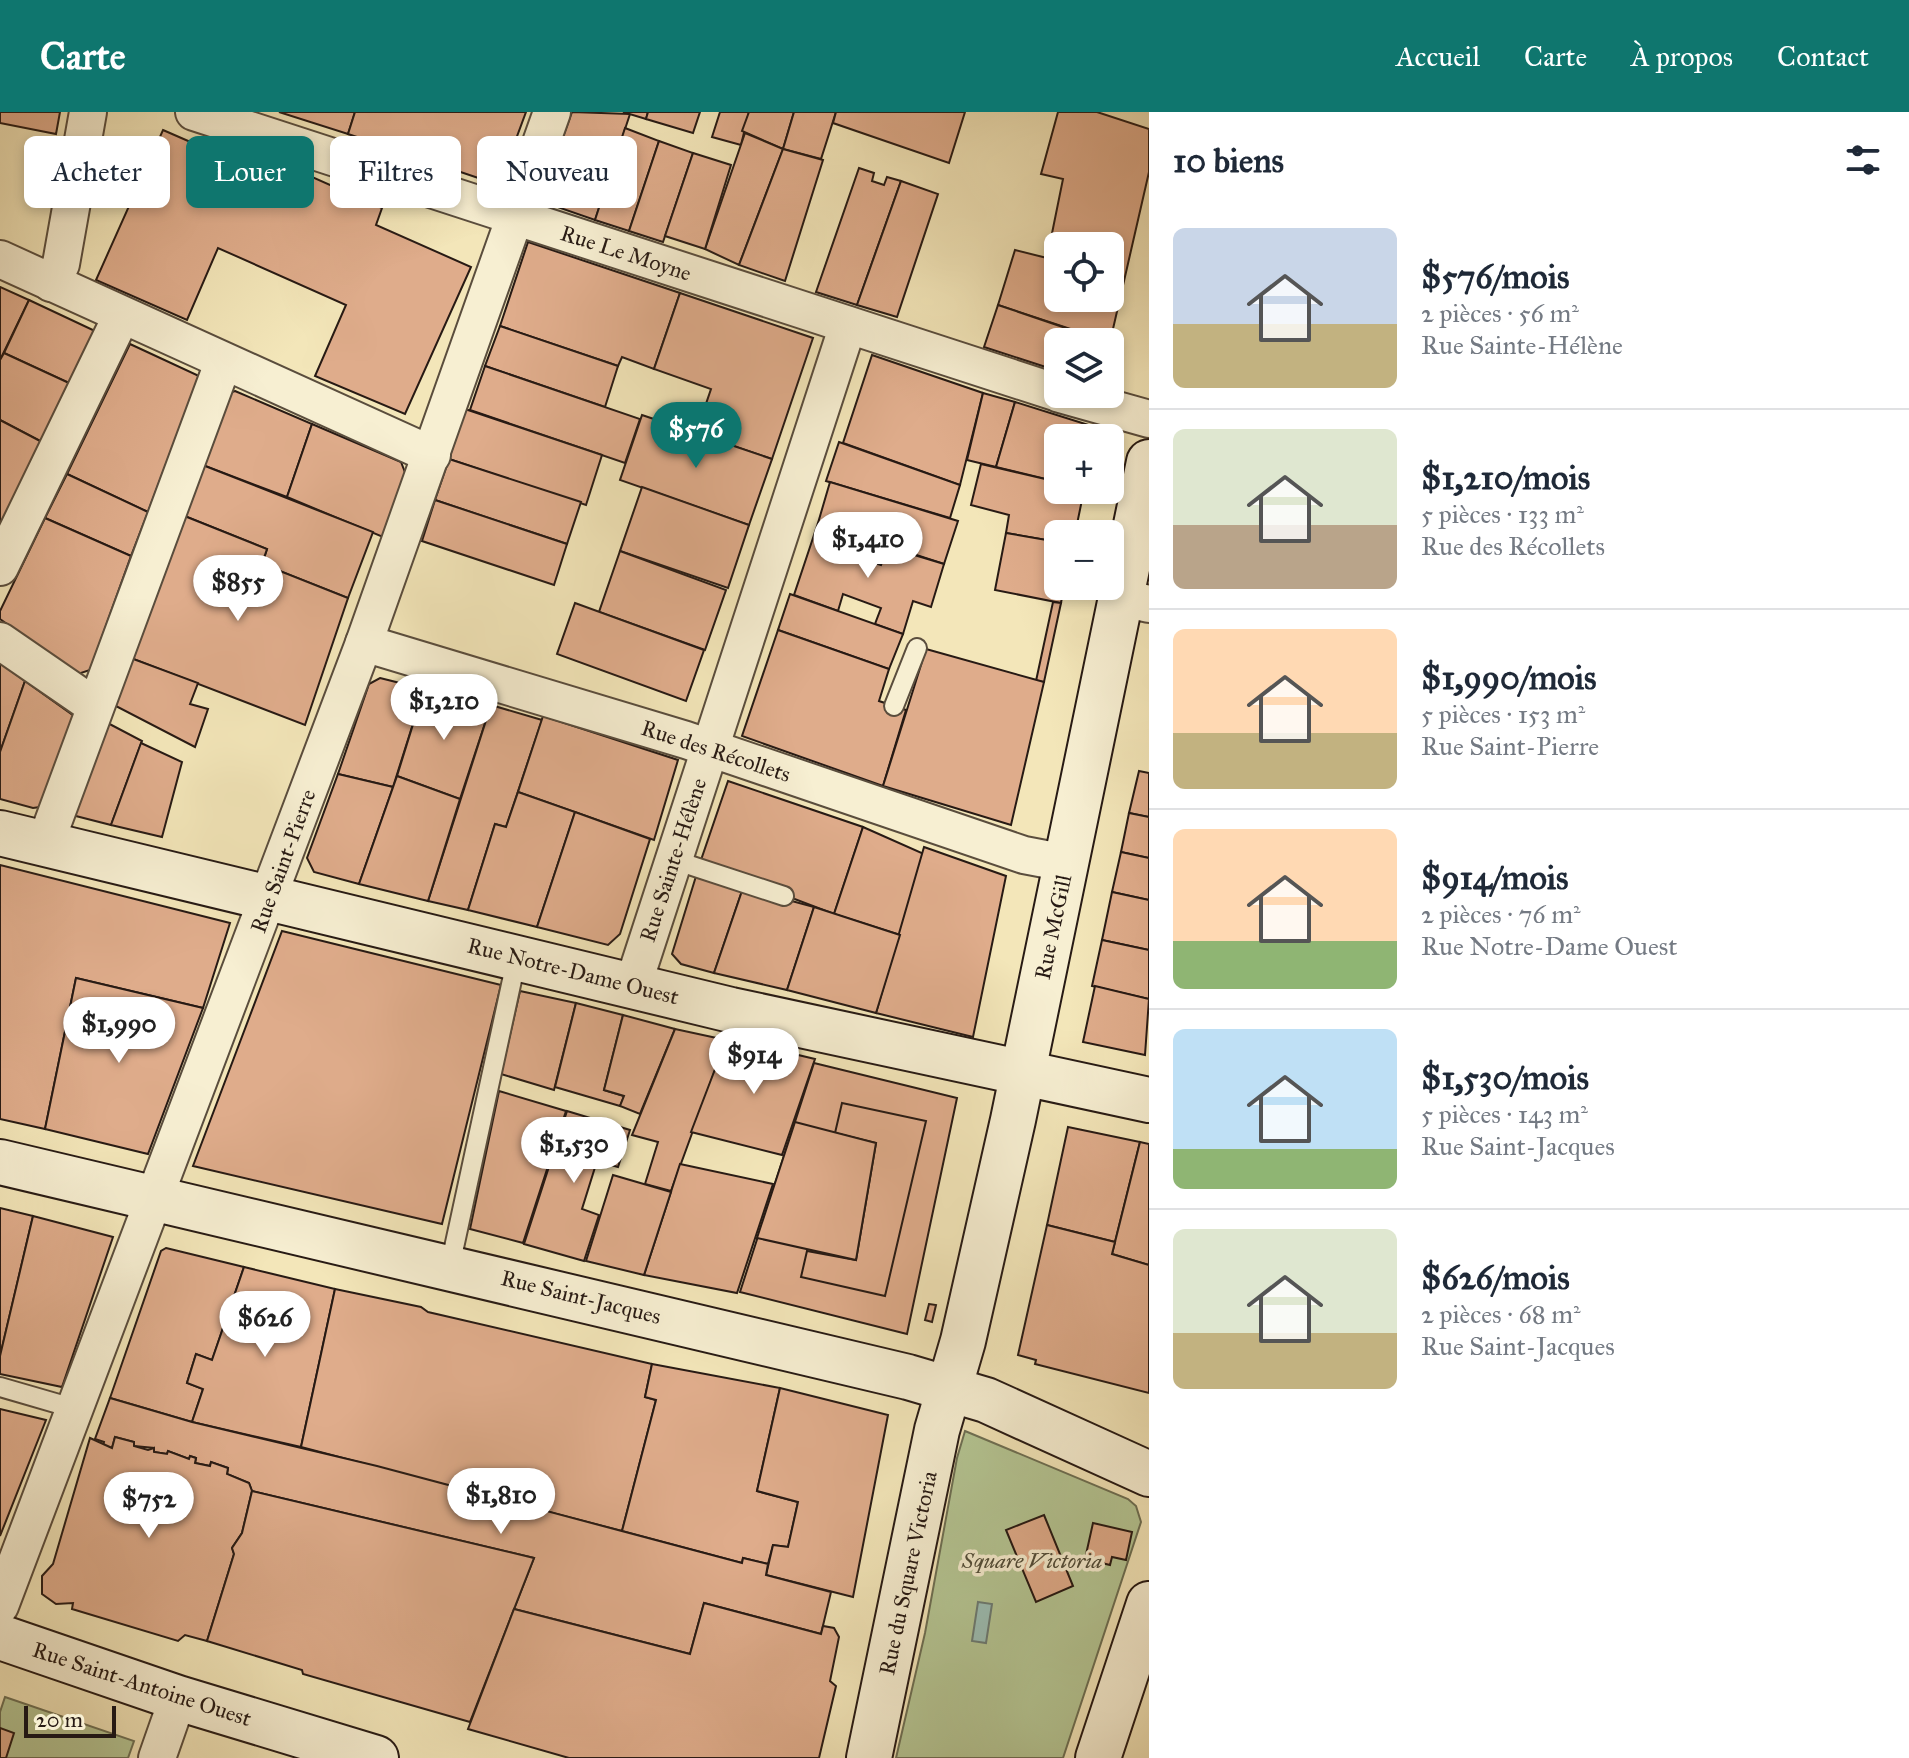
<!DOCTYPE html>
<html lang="fr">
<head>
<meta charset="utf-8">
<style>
  body { margin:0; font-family:"IM FELL Great Primer",serif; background:#f6f6f7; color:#1f2937; height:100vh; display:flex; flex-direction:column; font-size:30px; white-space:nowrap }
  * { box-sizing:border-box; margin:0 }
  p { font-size:26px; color:#747a83 }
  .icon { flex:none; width:44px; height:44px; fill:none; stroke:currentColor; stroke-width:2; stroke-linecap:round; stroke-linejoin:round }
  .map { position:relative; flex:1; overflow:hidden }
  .panel { display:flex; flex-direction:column; background:#fff; width:760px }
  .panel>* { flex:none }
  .top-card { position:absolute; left:24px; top:24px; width:760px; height:72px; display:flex; gap:16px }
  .tools { position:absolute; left:1044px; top:120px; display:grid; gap:16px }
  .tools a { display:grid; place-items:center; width:80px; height:80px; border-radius:12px; background:#fff; box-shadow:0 4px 12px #0003; font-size:40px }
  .scale { position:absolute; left:24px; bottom:20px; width:92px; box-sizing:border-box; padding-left:8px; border:4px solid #271a14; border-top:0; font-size:22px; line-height:28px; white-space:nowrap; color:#271a14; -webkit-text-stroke:6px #f7efd2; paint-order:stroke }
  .price { position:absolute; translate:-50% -68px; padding:0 18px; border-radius:28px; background:#fff; color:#222; font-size:26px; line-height:52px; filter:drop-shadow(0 2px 4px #0008) }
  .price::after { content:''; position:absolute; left:50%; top:48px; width:24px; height:18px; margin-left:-12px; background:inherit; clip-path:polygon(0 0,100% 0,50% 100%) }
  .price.on { background:#0f766e; color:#fff }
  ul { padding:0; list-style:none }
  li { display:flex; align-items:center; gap:24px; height:200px; padding:0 24px }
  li+li { border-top:2px solid #e0e1e3 }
  li span { display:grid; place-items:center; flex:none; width:224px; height:160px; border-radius:12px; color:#555 }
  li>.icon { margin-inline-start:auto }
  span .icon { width:96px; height:96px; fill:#fffc; stroke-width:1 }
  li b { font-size:34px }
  h2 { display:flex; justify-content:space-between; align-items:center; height:96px; padding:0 24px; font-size:34px }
  .pill { padding:0 28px; border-radius:12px; background:#fff; box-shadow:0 4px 12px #0003; font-size:28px; line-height:72px }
  .pill.on { background:#0f766e; color:#fff }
  header { display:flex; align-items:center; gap:48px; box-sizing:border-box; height:112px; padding:0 40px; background:#0f766e; color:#fff }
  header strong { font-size:38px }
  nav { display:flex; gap:44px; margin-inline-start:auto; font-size:28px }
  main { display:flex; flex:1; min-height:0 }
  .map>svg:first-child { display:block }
  .green { fill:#b5c694; stroke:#6e7054; stroke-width:2 }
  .water { fill:#9cbeb4; stroke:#6d7c74; stroke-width:2 }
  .building { fill:#dfac8b; stroke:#271a14; stroke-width:2; fill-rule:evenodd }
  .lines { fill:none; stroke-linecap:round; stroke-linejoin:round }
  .lane-casing { stroke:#5a4d3d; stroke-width:22 }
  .street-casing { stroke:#5a4d3d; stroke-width:40 }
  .secondary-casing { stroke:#271a14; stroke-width:48 }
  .lane { stroke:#f7efd2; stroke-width:18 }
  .street { stroke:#f7efd2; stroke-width:36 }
  .secondary { stroke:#f7efd2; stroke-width:44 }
  .labels { text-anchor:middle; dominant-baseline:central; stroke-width:7; stroke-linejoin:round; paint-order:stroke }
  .street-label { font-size:22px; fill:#271a14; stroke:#f7efd2 }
  .park-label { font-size:22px; font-style:italic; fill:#524e3a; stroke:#f7efd2 }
</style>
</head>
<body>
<header>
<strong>Carte</strong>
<nav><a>Accueil</a><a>Carte</a><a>À propos</a><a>Contact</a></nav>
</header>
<main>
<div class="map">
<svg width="1149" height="1646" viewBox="0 0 1149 1646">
  <rect width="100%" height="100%" fill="#f3e6b9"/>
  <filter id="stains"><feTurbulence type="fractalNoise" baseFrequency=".0025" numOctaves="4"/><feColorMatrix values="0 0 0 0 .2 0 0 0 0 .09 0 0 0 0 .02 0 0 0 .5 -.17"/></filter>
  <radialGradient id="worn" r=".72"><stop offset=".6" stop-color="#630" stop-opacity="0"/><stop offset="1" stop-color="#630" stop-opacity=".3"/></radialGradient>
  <g class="green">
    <polygon points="965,1319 1128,1387 1136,1394 1141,1410 1063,1646 896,1646 925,1521 957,1346"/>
    <polygon points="5,1585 134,1629 128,1646 0,1646 0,1600"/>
  </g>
  <polygon class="water" points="978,1490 992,1492 986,1531 972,1529"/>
  <g class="building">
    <polygon points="0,0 60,0 56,22 0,11"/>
    <polygon points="279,0 355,0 348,22"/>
    <polygon points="355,0 526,0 499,73 348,22"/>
    <polygon points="572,0 630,2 595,108 540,89"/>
    <polygon points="623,0 648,0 646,7"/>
    <polygon points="648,0 700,0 693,21 646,7"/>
    <polygon points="720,0 749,0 741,33 712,25"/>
    <polygon points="749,0 794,0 783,37 742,19"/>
    <polygon points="794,0 836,0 821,47 783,37"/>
    <polygon points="836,0 965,0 949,51 833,11"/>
    <path d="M 1058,0 L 1097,0 L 1149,17 L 1149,60 L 1110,230 L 998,193 L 1015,138 L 1047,146 L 1063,67 L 1041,62 ZM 1058,134 L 1110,134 L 1110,186 L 1058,186 Z"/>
    <polygon points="625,16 659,29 629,119 595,108"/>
    <polygon points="163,18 259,60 265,44 382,96 376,113 471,155 405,302 315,264 346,193 218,136 187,208 96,168"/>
    <polygon points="745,21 783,37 739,153 705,137"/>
    <polygon points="659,29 693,41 663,130 629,119"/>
    <polygon points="783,37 823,48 785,169 739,153"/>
    <polygon points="693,41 731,53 705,137 665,124"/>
    <polygon points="859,56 874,61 872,69 884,73 887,65 901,69 857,193 816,180"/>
    <polygon points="901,69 938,82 897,205 857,193"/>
    <polygon points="528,130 680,181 654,257 622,245 618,254 500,214"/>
    <polygon points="0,175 29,188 0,248"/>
    <polygon points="680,181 813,226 772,347 696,321 711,277 654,257"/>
    <polygon points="29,188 95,219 69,271 4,241"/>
    <polygon points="998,193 1107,230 1058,230 1058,259 984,235"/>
    <polygon points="500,214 618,254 605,295 485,254"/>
    <polygon points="130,232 199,264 148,400 67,362"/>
    <polygon points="4,241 69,271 42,330 0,308 0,248"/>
    <polygon points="872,243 983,281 960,373 843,331"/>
    <polygon points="485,254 640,307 625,351 470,298"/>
    <polygon points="235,279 312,312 287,385 200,352 226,282"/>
    <polygon points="983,281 1015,290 996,355 967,348"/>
    <polygon points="1015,290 1098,316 1096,326 1058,326 1058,370 996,355"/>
    <polygon points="465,297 602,343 586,393 449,347"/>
    <polygon points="642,303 772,347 749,413 620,368"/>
    <polygon points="0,308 42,330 0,418"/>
    <polygon points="312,312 401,350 406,363 383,425 287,385"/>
    <polygon points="839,330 960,373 950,406 826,369"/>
    <polygon points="449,347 581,390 567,432 435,388"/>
    <polygon points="200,352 373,420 348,486 262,452 267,437 182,403"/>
    <polygon points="981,352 1058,370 1058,378 1084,378 1075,422 1058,422 1058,430 1006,421 1009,403 971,393"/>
    <polygon points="67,362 148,400 131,444 45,406"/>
    <polygon points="830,370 958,409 944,452 818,411"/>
    <polygon points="642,375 749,413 728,476 620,439"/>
    <polygon points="435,388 567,432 554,473 422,429"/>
    <polygon points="182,403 267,437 262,452 348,486 305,613 128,545"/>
    <polygon points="45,406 131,444 90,558 78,562 0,507 0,499"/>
    <polygon points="818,411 840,419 835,438 881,453 888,435 944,452 931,495 913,489 903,522 875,512 881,496 843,482 838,499 794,483"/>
    <polygon points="1006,421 1058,430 1058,474 1064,474 1061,491 995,478"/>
    <polygon points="620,439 726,478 705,538 599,500"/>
    <polygon points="790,482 903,522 889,557 778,518"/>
    <polygon points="1053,490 1061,491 1044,570 1036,569"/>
    <polygon points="575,491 704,538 686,589 557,542"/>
    <polygon points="778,518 889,557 879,589 906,598 883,674 742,624"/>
    <polygon points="926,537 1044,570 1011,713 883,674"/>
    <polygon points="128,545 198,571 190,592 208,597 195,635 110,591"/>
    <polygon points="0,551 25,569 0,640"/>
    <polygon points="380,566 424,577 393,675 338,662 369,572"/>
    <polygon points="25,569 74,604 40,695 33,696 0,687 0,640"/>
    <polygon points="424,577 491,593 460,687 397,664"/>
    <polygon points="491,593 542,608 506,715 495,712 468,798 428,789"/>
    <polygon points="543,604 678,648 654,728 518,680"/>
    <polygon points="102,608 142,629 111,713 68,702"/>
    <polygon points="141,631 182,650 162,725 111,713"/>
    <polygon points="1139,659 1149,661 1149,705 1129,701"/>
    <polygon points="338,662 393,675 359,772 314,760 307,746"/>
    <polygon points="397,664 460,687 428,789 359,772"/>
    <polygon points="728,669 863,715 834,802 700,751"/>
    <polygon points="518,680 575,700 537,815 468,798 495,712 506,715"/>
    <polygon points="575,700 650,727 620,822 608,833 537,815"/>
    <polygon points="1129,701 1149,705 1149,746 1121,740"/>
    <polygon points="863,715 924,742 900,823 834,802"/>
    <polygon points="924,735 1006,764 973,925 876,901"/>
    <polygon points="1121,740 1149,746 1149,788 1112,780"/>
    <polygon points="0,753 230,811 203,896 76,866 45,1017 0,1007"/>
    <polygon points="697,761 743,776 714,861 681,852 672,842"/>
    <polygon points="743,776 814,795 787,878 714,861"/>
    <polygon points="1112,780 1149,788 1149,838 1102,828"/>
    <polygon points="814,795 900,823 876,901 787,878"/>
    <polygon points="282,819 501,873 442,1112 193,1054"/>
    <polygon points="1102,828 1149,838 1149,887 1092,874"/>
    <polygon points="76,866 203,896 148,1042 45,1017"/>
    <polygon points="1095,874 1149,887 1145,943 1083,930"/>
    <polygon points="520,879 576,891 554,978 501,962"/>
    <polygon points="576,891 623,903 604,978 624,984 620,994 555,975"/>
    <polygon points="623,903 675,917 640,1002 620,994 624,984 604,978"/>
    <polygon points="675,917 726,928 671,1079 645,1072 658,1030 632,1023"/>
    <polygon points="727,926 815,947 782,1043 691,1020"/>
    <polygon points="814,951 957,986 907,1222 740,1180"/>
    <polygon points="499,979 566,999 523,1131 470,1117"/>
    <polygon points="842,991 926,1009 885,1184 801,1165 807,1139 856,1148 876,1031 835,1021"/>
    <polygon points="567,999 630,1018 618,1055 597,1049 582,1097 599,1103 584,1149 524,1132"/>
    <polygon points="795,1010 876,1031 856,1148 757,1126"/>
    <polygon points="1068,1015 1140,1030 1115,1130 1047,1113"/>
    <polygon points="1140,1030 1149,1032 1149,1153 1112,1142"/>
    <polygon points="680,1052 773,1072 737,1181 644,1163"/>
    <polygon points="613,1063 671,1080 644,1163 586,1149"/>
    <polygon points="0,1096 33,1104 0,1244"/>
    <polygon points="33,1104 113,1125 62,1275 0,1262 0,1244"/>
    <polygon points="1047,1113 1115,1130 1112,1142 1149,1153 1149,1281 1035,1252 1036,1248 1018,1243"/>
    <polygon points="166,1136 244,1155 212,1248 196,1242 187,1271 203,1277 192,1310 110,1286 161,1139"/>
    <polygon points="244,1155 335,1177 301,1335 192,1310 203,1277 187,1271 196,1242 212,1248"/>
    <polygon points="335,1177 421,1195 428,1200 652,1252 645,1285 656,1288 622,1419 301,1335"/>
    <polygon points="929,1192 936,1193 932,1210 925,1208"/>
    <polygon points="652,1252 780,1276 757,1379 798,1390 788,1435 773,1433 768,1452 743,1446 742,1451 622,1419 656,1288 645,1285"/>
    <polygon points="780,1276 888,1303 853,1485 766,1463 773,1433 788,1435 798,1390 757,1379"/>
    <polygon points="110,1286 192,1310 377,1354 742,1451 743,1446 768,1452 766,1463 831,1480 821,1522 704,1491 690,1542 514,1497 534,1446 252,1379 249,1371 227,1362 228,1356 211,1350 210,1354 195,1351 196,1346 190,1344 189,1347 168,1339 167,1342 154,1340 154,1336 134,1334 134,1330 115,1325 112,1336 103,1334 104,1330 95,1327"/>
    <polygon points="0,1297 46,1308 0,1424"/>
    <polygon points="115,1325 134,1330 134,1334 148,1338 154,1336 154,1340 167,1342 168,1339 189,1347 190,1344 196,1346 195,1351 210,1354 211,1350 228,1356 227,1362 249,1371 252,1379 242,1421 232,1436 234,1442 207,1529 185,1523 178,1529 72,1497 73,1491 56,1492 42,1482 42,1464 53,1452 90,1326 112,1336"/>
    <polygon points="252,1379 534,1446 470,1610 303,1562 302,1558 207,1529 234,1442 232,1436 242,1421"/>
    <polygon points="1044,1403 1073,1474 1036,1490 1006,1418"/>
    <polygon points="1093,1411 1132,1420 1126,1448 1112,1445 1110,1453 1085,1447"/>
    <polygon points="704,1491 821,1522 823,1514 834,1516 839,1525 830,1569 836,1574 819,1646 569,1646 468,1617 514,1497 690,1542"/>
    <polygon points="0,1616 14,1621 6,1646 0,1646"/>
  </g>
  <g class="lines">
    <defs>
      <g id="lane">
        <polyline points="894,594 917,536"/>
        <polyline points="674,748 784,784"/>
        <polyline points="450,1154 517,845"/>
        <polyline points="0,1275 76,1297"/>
      </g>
      <g id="street">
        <polyline points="194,0 1058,281"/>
        <polyline points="0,147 432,343"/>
        <polyline points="51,171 61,152 88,0"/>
        <polyline points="1060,282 1149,307"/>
        <polyline points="0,455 121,205"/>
        <polyline points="1121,486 1149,492"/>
        <polyline points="0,529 93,593"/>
        <polyline points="364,531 686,628 1024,743 1066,751"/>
        <polyline points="45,732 223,251"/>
        <polyline points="633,873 848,213"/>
        <polyline points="0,1494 364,531 552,0"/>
        <polyline points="157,1646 178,1586"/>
      </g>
      <g id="secondary">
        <polyline points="0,721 731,898 1149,988"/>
        <polyline points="0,1050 908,1265 986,1288 1149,1362"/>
        <polyline points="0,1525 178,1586 376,1646"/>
        <polyline points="869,1646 937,1318 963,1229 1013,1008 1149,350"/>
        <polyline points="1098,1646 1149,1492"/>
      </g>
    </defs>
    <use href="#lane" class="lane-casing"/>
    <use href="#street" class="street-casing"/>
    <use href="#secondary" class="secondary-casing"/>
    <use href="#lane" class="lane"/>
    <use href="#street" class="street"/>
    <use href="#secondary" class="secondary"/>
  </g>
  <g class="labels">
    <g class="street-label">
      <text transform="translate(626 141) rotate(18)">Rue Le Moyne</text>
      <text transform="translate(716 639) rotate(18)">Rue des Récollets</text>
      <text transform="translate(673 748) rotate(-72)">Rue Sainte-Hélène</text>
      <text transform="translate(283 749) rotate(-70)">Rue Saint-Pierre</text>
      <text transform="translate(1053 815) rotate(-78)">Rue McGill</text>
      <text transform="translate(573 859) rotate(14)">Rue Notre-Dame Ouest</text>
      <text transform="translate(581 1185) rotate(14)">Rue Saint-Jacques</text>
      <text transform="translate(908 1461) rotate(-78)">Rue du Square Victoria</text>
      <text transform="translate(142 1572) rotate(18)">Rue Saint-Antoine Ouest</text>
    </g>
    <g class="park-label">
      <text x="1032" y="1448">Square Victoria</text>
    </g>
  </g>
  <rect width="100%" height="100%" filter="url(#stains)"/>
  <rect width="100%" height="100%" fill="url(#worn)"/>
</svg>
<div class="tools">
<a><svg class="icon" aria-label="locate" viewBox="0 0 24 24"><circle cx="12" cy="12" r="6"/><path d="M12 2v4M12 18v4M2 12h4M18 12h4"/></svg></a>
<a><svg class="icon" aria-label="layers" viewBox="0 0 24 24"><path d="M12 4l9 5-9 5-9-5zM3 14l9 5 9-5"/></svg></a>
<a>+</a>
<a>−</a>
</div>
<div class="scale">20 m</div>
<b class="price on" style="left:696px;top:358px">$576</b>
<b class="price" style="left:868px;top:468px">$1,410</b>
<b class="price" style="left:238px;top:511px">$855</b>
<b class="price" style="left:444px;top:630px">$1,210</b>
<b class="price" style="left:119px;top:953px">$1,990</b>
<b class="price" style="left:754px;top:984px">$914</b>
<b class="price" style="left:574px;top:1073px">$1,530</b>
<b class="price" style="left:265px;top:1247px">$626</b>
<b class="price" style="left:501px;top:1424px">$1,810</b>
<b class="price" style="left:149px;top:1428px">$752</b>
<div class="top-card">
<a class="pill">Acheter</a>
<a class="pill on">Louer</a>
<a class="pill">Filtres</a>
<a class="pill">Nouveau</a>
</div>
</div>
<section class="panel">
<h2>10 biens<svg class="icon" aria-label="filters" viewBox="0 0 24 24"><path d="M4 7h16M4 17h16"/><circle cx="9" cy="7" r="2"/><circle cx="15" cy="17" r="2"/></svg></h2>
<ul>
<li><span style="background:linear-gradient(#c9d6e8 60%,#c2b280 0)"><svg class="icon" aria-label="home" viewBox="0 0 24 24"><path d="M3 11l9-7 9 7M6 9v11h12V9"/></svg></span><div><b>$576/mois</b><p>2 pièces · 56 m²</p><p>Rue Sainte-Hélène</p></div></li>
<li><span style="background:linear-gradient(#dfe7d0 60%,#b9a48a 0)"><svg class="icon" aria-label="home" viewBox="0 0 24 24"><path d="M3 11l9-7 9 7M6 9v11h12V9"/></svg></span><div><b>$1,210/mois</b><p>5 pièces · 133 m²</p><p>Rue des Récollets</p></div></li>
<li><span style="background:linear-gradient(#ffd9b3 65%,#c2b280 0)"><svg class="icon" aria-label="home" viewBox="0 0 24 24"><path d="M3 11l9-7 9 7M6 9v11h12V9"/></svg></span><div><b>$1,990/mois</b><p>5 pièces · 153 m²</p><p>Rue Saint-Pierre</p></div></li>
<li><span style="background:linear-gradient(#ffd9b3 70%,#8fb573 0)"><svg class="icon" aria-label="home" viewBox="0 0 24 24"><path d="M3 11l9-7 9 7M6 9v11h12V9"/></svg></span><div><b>$914/mois</b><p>2 pièces · 76 m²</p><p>Rue Notre-Dame Ouest</p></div></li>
<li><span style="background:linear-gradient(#bfe0f5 75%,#8fb573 0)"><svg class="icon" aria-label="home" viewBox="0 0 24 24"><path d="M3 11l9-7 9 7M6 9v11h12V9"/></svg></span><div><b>$1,530/mois</b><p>5 pièces · 143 m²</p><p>Rue Saint-Jacques</p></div></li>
<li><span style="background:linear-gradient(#dfe7d0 65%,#c2b280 0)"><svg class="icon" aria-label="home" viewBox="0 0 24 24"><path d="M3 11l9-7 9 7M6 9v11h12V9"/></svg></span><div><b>$626/mois</b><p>2 pièces · 68 m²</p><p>Rue Saint-Jacques</p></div></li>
</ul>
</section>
</main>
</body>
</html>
